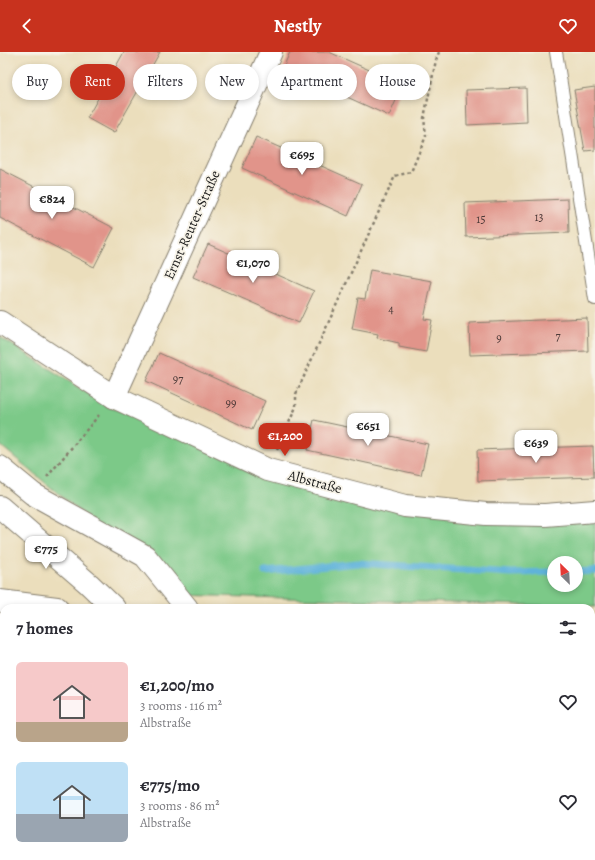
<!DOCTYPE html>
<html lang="en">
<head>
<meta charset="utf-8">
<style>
  body { margin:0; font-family:Alegreya,serif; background:#f7f7f7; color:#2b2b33; height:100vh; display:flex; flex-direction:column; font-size:15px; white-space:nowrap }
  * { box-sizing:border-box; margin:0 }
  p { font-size:13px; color:#7c7c81 }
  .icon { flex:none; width:22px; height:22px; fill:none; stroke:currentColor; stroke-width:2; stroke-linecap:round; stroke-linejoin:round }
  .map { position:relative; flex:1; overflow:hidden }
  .panel { position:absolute; left:0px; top:552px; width:595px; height:256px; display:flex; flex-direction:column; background:#fff; border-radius:12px 12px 0 0; box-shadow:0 2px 6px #0003 }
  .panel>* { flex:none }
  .top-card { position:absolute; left:12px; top:12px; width:571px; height:36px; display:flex; gap:8px }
  .needle { width:26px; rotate:336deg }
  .fabs { position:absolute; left:547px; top:504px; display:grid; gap:8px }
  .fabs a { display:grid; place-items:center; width:36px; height:36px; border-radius:50%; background:#fff; box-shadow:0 2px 6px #0003; font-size:20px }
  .price { position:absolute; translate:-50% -34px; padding:0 9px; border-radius:8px; background:#fff; color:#222; font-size:13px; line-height:26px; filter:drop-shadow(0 1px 2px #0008) }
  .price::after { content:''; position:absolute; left:50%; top:24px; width:12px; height:9px; margin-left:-6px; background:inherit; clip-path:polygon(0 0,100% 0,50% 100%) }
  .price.current { background:#c8321e; color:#fff }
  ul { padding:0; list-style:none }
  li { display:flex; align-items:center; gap:12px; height:100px; padding:0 16px }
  li span { display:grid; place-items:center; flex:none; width:112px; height:80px; border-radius:6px; color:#555 }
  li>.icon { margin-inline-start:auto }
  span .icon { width:48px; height:48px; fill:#fffc; stroke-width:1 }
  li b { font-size:17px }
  h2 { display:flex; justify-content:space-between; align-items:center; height:48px; padding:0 16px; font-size:17px }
  .pill { padding:0 14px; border-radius:18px; background:#fff; box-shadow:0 2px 6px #0003; font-size:14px; line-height:36px }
  .pill.current { background:#c8321e; color:#fff }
  header { display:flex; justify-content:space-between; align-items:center; height:52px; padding:0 16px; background:#c8321e; color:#fff; font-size:18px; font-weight:700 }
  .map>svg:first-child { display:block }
  .green { fill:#7bc988; stroke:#4c7252; fill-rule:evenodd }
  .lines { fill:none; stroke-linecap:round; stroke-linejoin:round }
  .stream { stroke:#5eb3da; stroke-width:7 }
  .building { fill:#e1948a }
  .service-casing { stroke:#847d6c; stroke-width:14 }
  .minor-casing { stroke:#847d6c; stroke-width:24 }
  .secondary-casing { stroke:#847d6c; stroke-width:24 }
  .primary-casing { stroke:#847d6c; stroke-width:24 }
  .path { stroke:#847d6c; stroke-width:2.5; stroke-dasharray:3 3; stroke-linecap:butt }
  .service { stroke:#fff; stroke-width:12 }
  .minor { stroke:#fff; stroke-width:22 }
  .secondary { stroke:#fff; stroke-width:22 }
  .primary { stroke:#fff; stroke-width:22 }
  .labels { text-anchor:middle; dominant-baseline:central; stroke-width:3.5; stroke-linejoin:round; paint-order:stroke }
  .number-label { font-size:12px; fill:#4d3a38 }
  .street-label { font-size:14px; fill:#1c1c1c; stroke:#f7f3e8 }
</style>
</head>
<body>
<header><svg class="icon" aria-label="back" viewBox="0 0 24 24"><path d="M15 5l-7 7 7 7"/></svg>Nestly<svg class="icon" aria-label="heart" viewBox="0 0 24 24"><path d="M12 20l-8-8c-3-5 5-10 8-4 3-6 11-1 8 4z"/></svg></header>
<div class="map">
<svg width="595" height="808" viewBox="0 0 595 808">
  <rect width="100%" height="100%" fill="#f7f3e8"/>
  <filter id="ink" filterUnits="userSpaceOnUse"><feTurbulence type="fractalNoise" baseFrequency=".025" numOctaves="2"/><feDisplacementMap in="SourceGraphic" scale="8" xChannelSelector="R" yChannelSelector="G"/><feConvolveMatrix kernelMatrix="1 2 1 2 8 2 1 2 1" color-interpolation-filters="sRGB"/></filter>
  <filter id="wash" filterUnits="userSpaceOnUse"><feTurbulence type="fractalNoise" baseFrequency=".012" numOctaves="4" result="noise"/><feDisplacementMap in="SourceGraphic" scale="16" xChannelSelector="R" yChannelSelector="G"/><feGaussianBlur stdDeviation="0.9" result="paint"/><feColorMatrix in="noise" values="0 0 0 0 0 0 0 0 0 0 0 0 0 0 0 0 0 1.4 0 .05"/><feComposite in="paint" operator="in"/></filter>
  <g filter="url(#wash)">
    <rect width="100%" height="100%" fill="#ebdebc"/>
    <path class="green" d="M 0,285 L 109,355 L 406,461 L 595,460 L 595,555 L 180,543 L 0,393 ZM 554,511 L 576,511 L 576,533 L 554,533 Z"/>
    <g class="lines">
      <g class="stream">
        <polyline points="265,520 358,511 511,521 554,520"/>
        <polyline points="576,520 595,519"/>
      </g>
    </g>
    <g id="blocks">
      <g class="building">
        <polygon points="124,0 160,0 114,81 87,66"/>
        <polygon points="290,0 329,0 403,33 389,64 283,16"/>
        <polygon points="595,35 595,98 585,99 574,38"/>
        <polygon points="526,36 527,70 467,73 466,38"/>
        <polygon points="256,85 362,132 348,164 242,116"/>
        <polygon points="0,117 114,176 94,215 0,166"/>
        <polygon points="568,147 569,181 466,185 465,151"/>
        <polygon points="208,192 314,239 299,271 193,225"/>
        <polygon points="370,218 432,229 424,267 432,268 426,300 399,295 399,291 377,286 378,282 352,277 358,246 365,247"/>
        <polygon points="587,266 588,299 470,303 469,271"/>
        <polygon points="159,301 265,349 252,378 146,329"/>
        <polygon points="314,368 428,392 421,423 307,398"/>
        <polygon points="593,394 594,425 478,429 477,398"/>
      </g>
    </g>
  </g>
  <g filter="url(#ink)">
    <use href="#blocks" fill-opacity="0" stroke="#847d6c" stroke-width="1"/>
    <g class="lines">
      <defs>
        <polyline id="service" points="556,0 595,247"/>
        <g id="minor">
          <polyline points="0,270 114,345 268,418 405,454 486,462 545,463 595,459"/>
          <polyline points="114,345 271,0"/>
          <polyline points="0,415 33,442 145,504 187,556"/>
          <polyline points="0,455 89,532 114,556"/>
        </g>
        <polyline id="secondary" points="270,804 271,808"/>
        <g id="primary">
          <polyline points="0,549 57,556"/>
          <polyline points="0,576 4,577"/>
          <polyline points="591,597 595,597"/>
          <polyline points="591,642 595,642"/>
        </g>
      </defs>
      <use href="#service" class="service-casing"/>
      <use href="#minor" class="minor-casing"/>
      <use href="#secondary" class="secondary-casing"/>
      <use href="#primary" class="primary-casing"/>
      <g class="path">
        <polyline points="277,398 296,355 296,342 395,124 411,120 426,84 424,66 436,8 439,0"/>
        <polyline points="47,425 99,363"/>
      </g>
      <use href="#service" class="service"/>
      <use href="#minor" class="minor"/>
      <use href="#secondary" class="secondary"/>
      <use href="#primary" class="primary"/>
    </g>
  </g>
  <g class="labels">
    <g class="number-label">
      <text x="539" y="165">13</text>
      <text x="481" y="167">15</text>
      <text x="391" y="257">4</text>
      <text x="558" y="284">7</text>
      <text x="499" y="286">9</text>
      <text x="178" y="327">97</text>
      <text x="231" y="351">99</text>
    </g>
    <g class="street-label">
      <text transform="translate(192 173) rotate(-66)">Ernst-Reuter-Straße</text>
      <text transform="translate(315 430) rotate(15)">Albstraße</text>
    </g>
  </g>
</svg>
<div class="fabs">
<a><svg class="needle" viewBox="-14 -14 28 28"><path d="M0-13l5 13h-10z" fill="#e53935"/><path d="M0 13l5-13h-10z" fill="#7c7c81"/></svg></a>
</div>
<b class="price" style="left:302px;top:124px">€695</b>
<b class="price" style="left:52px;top:168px">€824</b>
<b class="price" style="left:253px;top:232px">€1,070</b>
<b class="price" style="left:368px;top:395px">€651</b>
<b class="price current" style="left:285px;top:405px">€1,200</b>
<b class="price" style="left:536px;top:412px">€639</b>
<b class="price" style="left:46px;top:518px">€775</b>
<div class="top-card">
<a class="pill">Buy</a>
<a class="pill current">Rent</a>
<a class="pill">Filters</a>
<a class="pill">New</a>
<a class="pill">Apartment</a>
<a class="pill">House</a>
</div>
<section class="panel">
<h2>7 homes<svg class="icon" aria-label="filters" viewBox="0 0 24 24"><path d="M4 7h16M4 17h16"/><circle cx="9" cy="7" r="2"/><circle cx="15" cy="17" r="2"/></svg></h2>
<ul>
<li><span style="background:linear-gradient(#f6c9c9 75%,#b9a48a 0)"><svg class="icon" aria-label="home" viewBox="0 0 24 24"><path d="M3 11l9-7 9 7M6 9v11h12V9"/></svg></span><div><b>€1,200/mo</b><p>3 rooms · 116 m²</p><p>Albstraße</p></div><svg class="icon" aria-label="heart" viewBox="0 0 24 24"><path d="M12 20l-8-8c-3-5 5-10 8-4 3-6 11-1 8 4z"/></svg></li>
<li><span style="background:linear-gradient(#bfe0f5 65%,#9aa5b1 0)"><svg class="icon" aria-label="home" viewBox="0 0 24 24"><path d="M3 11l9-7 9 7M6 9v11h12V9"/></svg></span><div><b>€775/mo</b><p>3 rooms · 86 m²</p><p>Albstraße</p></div><svg class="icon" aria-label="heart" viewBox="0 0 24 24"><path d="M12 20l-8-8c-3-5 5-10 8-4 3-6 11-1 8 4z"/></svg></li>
</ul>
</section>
</div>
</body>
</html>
